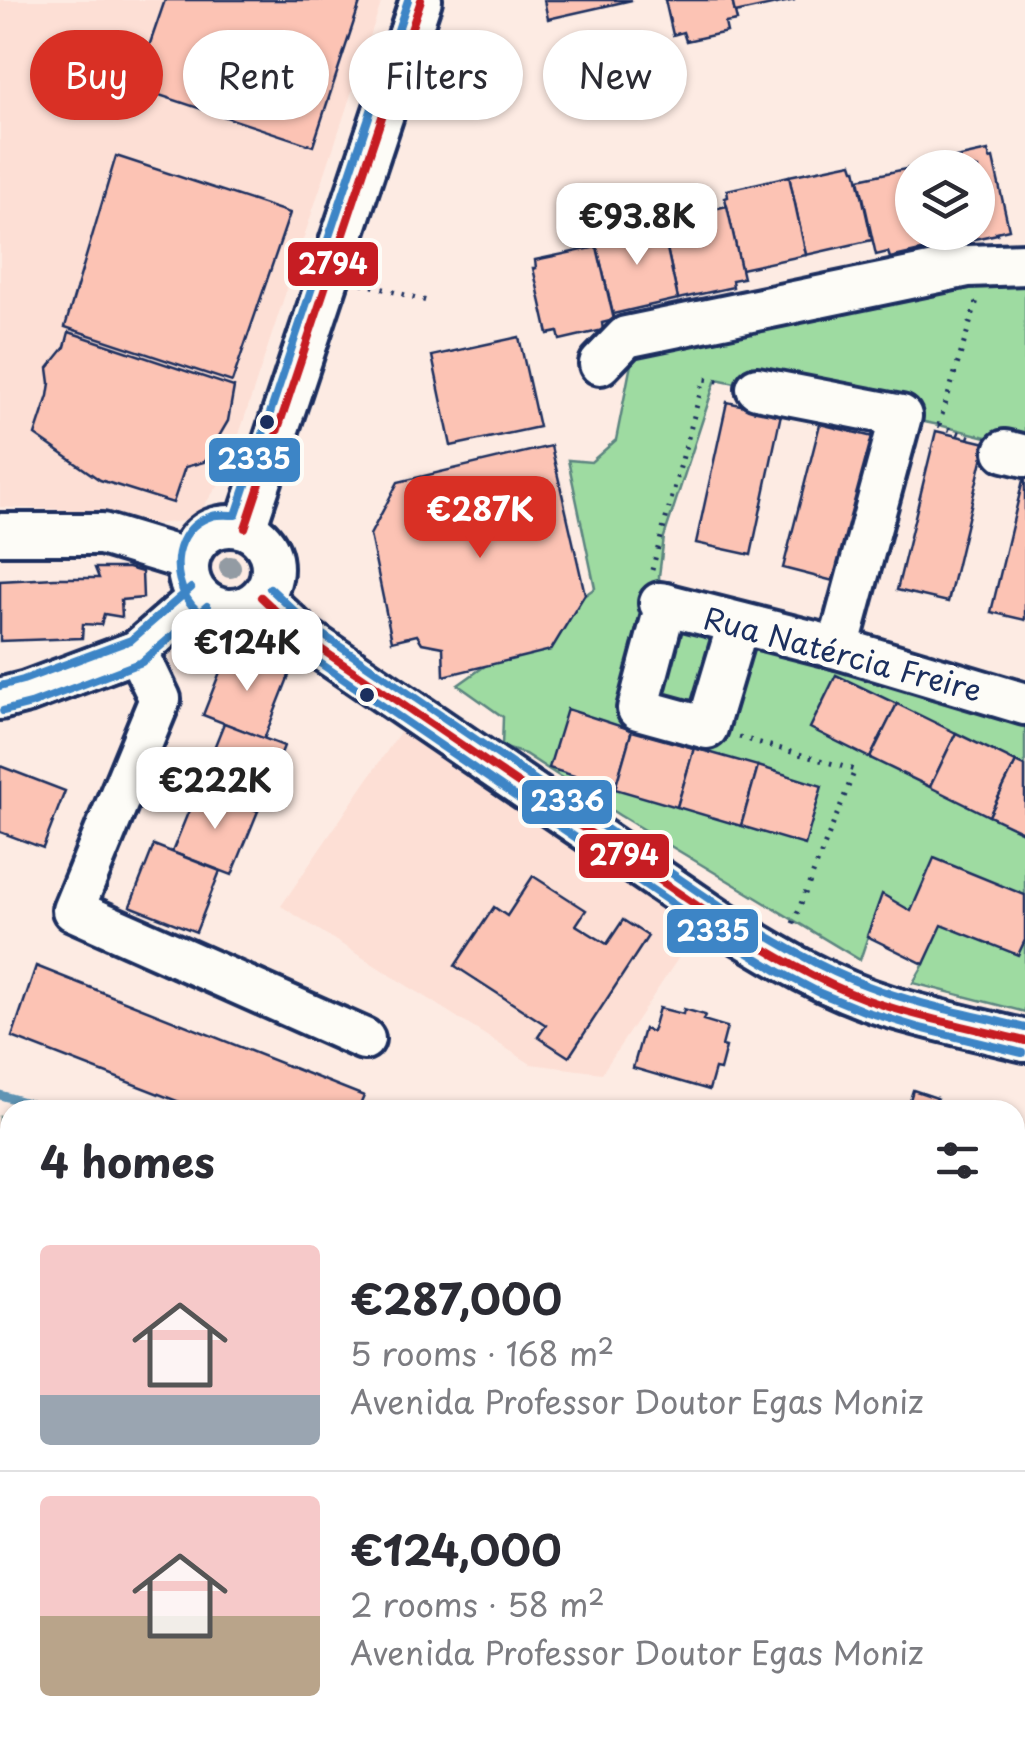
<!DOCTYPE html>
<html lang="en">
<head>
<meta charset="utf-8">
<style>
  body { margin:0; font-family:"Playpen Sans",sans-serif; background:#f7f7f7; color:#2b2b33; height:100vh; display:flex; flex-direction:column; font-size:38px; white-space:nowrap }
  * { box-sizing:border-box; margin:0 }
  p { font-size:32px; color:#7c7c81 }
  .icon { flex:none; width:55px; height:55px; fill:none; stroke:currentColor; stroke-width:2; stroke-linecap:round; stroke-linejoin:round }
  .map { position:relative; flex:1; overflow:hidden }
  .side { position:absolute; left:0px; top:1100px; width:1025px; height:642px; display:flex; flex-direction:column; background:#fff; border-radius:30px 30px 0 0; box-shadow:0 2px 8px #0004 }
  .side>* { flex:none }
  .top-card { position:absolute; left:30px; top:30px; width:965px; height:90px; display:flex; gap:20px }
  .buttons { position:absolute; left:895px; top:150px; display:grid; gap:20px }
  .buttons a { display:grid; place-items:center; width:100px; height:100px; border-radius:50%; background:#fff; box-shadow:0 2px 8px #0004; font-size:50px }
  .price { position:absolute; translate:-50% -85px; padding:0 22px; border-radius:20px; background:#fff; color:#222; font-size:32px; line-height:65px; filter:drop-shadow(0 2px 5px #0008) }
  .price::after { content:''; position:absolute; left:50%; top:60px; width:30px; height:22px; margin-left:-15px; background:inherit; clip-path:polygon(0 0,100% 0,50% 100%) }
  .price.on { background:#d93025; color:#fff }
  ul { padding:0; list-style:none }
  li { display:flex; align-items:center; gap:30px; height:250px; padding:0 40px }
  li+li { border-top:2px solid #e1e1e2 }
  li span { display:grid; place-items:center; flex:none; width:280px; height:200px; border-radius:10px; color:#555 }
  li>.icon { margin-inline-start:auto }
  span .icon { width:120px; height:120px; fill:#fffc; stroke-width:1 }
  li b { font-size:42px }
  h2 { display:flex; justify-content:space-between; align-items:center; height:120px; padding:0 40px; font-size:42px }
  .chip { padding:0 35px; border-radius:45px; background:#fff; box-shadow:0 2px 8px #0004; font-size:35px; line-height:90px }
  .chip.on { background:#d93025; color:#fff }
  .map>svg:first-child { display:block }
  .built { fill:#fddfd5 }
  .green { fill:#9edba1; stroke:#5c8580; stroke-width:2.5 }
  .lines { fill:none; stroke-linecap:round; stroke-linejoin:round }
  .stream { stroke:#5f94b4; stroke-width:9 }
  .building { fill:#fcc3b4; stroke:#1b2f5e; stroke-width:2.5 }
  .minor-casing { stroke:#1b2f5e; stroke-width:48 }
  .path { stroke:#1b2f5e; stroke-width:5; stroke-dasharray:2.5 8; stroke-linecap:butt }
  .minor { stroke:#fdfcf7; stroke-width:40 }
  .bus-1-casing { stroke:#fdfcf7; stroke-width:15 }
  .bus-2-casing { stroke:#fdfcf7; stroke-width:15 }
  .bus-3-casing { stroke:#fdfcf7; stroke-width:15 }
  .bus-1 { stroke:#c61d23; stroke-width:8 }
  .bus-2 { stroke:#3d85c6; stroke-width:8 }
  .bus-3 { stroke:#3d85c6; stroke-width:8 }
  .tree { fill:#939ba3 }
  .bus-dot { fill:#1b2f5e; stroke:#fdfcf7; stroke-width:4 }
  .labels { text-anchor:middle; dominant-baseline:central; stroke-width:10; stroke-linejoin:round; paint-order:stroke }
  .street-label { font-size:30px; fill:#1b2f5e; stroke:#fdfcf7 }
  .line-badge { stroke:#fdfcf7; stroke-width:4 }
  .badge-label { font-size:28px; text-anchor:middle; font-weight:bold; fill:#fff }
</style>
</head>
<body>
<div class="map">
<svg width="1025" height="1741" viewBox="0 0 1025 1741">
  <rect width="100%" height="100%" fill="#fdebe3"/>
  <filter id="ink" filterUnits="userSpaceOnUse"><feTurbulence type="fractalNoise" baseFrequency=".01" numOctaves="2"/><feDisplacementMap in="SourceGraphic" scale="20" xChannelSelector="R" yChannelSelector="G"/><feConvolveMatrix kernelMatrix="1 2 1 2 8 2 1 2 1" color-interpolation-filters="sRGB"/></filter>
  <g filter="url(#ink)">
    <g class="built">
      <polygon points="0,0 382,0 226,474 194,520 155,524 107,512 0,507"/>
      <polygon points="404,726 663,903 675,925 693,936 602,1073 531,1064 281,906"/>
    </g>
    <g class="green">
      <polygon points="1025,270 1025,447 939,425 716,379 664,537 659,576 661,603 1025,700 1025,1012 913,983 924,964 868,936 860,960 619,815 525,754 502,747 503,717 458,685 595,588 568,460 591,462 616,440 633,354"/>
      <polygon points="0,1117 10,1120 10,1661 0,1668"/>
    </g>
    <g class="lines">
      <g class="stream">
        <polyline points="0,1095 52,1110"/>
        <polyline points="1015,1390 1025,1391"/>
      </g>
    </g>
    <g class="building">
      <polygon points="165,0 361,0 313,146 135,87"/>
      <polygon points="544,0 632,0 548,19"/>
      <polygon points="665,0 732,0 737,21 725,23 727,32 686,41 683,32 673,35"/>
      <polygon points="732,0 795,0 735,13"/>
      <polygon points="988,151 990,159 993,158 1009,229 996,232 997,234 942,246 939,232 978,232 978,168 924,168 924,165"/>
      <polygon points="116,156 290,213 232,382 65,327"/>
      <polygon points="852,163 854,169 856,169 872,240 806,255 789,176"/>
      <polygon points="924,165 924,168 912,168 912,232 939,232 942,246 890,258 888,252 876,255 859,179"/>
      <polygon points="789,176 806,255 741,269 725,198 728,197 727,190"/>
      <polygon points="727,206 743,278 732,280 733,287 678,299 661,221"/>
      <polygon points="661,221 678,299 613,314 597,247 597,241 600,241 599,235"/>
      <polygon points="597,247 614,320 602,323 603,330 560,340 558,332 548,334 533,268 536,268 535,260"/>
      <polygon points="69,332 234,387 228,421 204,462 185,467 173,503 100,480 35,435 48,396 50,383 48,368 65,347"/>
      <polygon points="519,337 539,427 451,446 432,356"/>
      <polygon points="727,402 781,414 751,555 696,543"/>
      <polygon points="820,424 877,438 841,583 783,568"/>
      <polygon points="936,431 986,443 948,602 897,590"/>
      <polygon points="551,446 585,594 551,650 444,676 443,647 422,643 417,635 392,641 370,535 398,482"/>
      <polygon points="1025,472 1025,620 991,612"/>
      <polygon points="95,568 128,568 142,572 143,598 121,600 122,617 104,614 101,625 83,624 82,638 0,641 0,581 55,578 99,578"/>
      <polygon points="229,649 290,673 264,739 203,715"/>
      <polygon points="836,675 897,704 870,758 810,728"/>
      <polygon points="897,704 956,733 930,787 870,758"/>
      <polygon points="567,709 632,730 615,789 549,768"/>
      <polygon points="224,723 284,746 258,811 198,788"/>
      <polygon points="632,730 694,748 677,807 615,789"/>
      <polygon points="956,733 1016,762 989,816 930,787"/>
      <polygon points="694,748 758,766 741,826 677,807"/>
      <polygon points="1016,762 1025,766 1025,833 989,816"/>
      <polygon points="0,766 65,791 43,848 0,832"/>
      <polygon points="758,766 822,786 805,845 741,826"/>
      <polygon points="198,788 258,811 232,875 172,852"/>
      <polygon points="154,845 220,871 196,932 130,906"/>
      <polygon points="934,858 1025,895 1025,940 1018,955 942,925 924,964 867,936 882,894 911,911"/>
      <polygon points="533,876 586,910 576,925 607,944 623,920 648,936 569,1057 538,1037 546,1025 455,966 494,907 507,916"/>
      <polygon points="36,966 364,1096 358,1110 200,1110 12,1037"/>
      <polygon points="659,1008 683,1014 684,1009 705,1015 703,1020 727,1027 722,1046 726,1047 720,1070 715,1069 709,1090 633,1068 644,1029 652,1032"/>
      <polygon points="913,1090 937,1098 935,1103 944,1105 942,1110 907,1110"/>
      <polygon points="1015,1137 1025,1141 1025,1227 1023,1233 1015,1231"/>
      <polygon points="622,1732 664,1732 661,1741 619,1741"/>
      <polygon points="877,1732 937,1732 934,1741 874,1741"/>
    </g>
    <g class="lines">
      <defs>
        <g id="minor">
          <polyline points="600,364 626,337 968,266 1025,264"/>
          <polyline points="757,388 901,416 838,648"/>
          <polyline points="1005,451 1025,456"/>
          <circle cx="230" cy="568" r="42"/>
          <polyline points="245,528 421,0"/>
          <polyline points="0,534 102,534 188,560"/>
          <path d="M 261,597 L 302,636 L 724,924 C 776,957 830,989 890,1007 C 934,1020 980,1030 1025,1041"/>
          <polyline points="660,603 838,648 1025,704"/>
          <polyline points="666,604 638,709 707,728 738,624"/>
          <polyline points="137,651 160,699 73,910 364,1039"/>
          <polyline points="0,699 27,692 137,651 199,597"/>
          <polyline points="1015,1472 1025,1464"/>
          <polyline points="1015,1497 1025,1505"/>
          <polyline points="181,1732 188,1741"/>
          <polyline points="97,1741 108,1732"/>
          <polyline points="510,1741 512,1732"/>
          <polyline points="686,1741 689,1732"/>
          <polyline points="843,1741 846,1732"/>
        </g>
      </defs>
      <use href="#minor" class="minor-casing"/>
      <g class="path">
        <polyline points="362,283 427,301"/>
        <polyline points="938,425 974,439"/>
        <polyline points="939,425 978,297"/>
        <polyline points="652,570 704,379 725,382"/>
        <polyline points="739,737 855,770 792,926"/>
      </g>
      <use href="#minor" class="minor"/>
      <defs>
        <g id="bus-1">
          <polyline points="245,528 421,0"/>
          <path d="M 261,597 L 302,636 L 724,924 C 770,953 817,981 868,1000 C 919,1018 973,1028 1025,1041"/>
        </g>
        <g id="bus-2">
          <path d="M 408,0 L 236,515 C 229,515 219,514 212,516 C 153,534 176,633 237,622 C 244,621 252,615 259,612 L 295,646 L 717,934 L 778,971 L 820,993 L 864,1011 L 920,1028 L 1022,1053"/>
          <polyline points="3,711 31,704 142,662 207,606"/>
        </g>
        <g id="bus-3">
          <path d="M 270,588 L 310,626 L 731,914 C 775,941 819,968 868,986 C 918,1005 973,1015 1025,1028"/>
          <polyline points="0,686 23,680 131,640 191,588"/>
        </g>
      </defs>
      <use href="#bus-1" class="bus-1-casing"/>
      <use href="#bus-2" class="bus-2-casing"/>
      <use href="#bus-3" class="bus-3-casing"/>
      <use href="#bus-1" class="bus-1"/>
      <use href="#bus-2" class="bus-2"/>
      <use href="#bus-3" class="bus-3"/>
    </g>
    <circle class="tree" cx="230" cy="567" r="11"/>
  </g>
  <g class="bus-dot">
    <circle cx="267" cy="422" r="9"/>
    <circle cx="367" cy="695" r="9"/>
  </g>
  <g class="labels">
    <g class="street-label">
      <text transform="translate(843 653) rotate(15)">Rua Natércia Freire</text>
    </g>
  </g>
  <g class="line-badge">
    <rect x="286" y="240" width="94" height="48" rx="10" fill="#c61d23"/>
    <rect x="207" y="436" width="95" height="48" rx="10" fill="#3d85c6"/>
    <rect x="520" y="778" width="94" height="48" rx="10" fill="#3d85c6"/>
    <rect x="577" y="832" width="94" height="48" rx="10" fill="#c61d23"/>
    <rect x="665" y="907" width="95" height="48" rx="10" fill="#3d85c6"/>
  </g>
  <g class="badge-label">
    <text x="333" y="274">2794</text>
    <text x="254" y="469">2335</text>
    <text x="567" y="811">2336</text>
    <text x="624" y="865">2794</text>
    <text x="713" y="941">2335</text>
  </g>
</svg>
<div class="buttons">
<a><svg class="icon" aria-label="layers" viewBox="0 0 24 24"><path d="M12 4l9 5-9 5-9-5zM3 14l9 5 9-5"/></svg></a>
</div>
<b class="price" style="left:637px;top:268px">€93.8K</b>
<b class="price on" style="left:480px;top:561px">€287K</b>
<b class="price" style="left:247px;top:694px">€124K</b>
<b class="price" style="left:215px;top:832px">€222K</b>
<div class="top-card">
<a class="chip on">Buy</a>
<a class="chip">Rent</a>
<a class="chip">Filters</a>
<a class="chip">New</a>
</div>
<section class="side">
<h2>4 homes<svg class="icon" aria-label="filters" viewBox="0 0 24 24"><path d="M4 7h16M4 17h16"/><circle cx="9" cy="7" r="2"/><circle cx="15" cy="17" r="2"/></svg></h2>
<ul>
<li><span style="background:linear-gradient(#f6c9c9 75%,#9aa5b1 0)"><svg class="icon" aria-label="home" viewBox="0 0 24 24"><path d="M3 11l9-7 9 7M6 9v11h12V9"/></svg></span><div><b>€287,000</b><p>5 rooms · 168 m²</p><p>Avenida Professor Doutor Egas Moniz</p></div></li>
<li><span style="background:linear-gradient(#f6c9c9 60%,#b9a48a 0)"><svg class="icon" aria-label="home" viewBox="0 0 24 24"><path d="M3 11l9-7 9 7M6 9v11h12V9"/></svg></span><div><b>€124,000</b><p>2 rooms · 58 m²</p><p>Avenida Professor Doutor Egas Moniz</p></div></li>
</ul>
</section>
</div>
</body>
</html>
